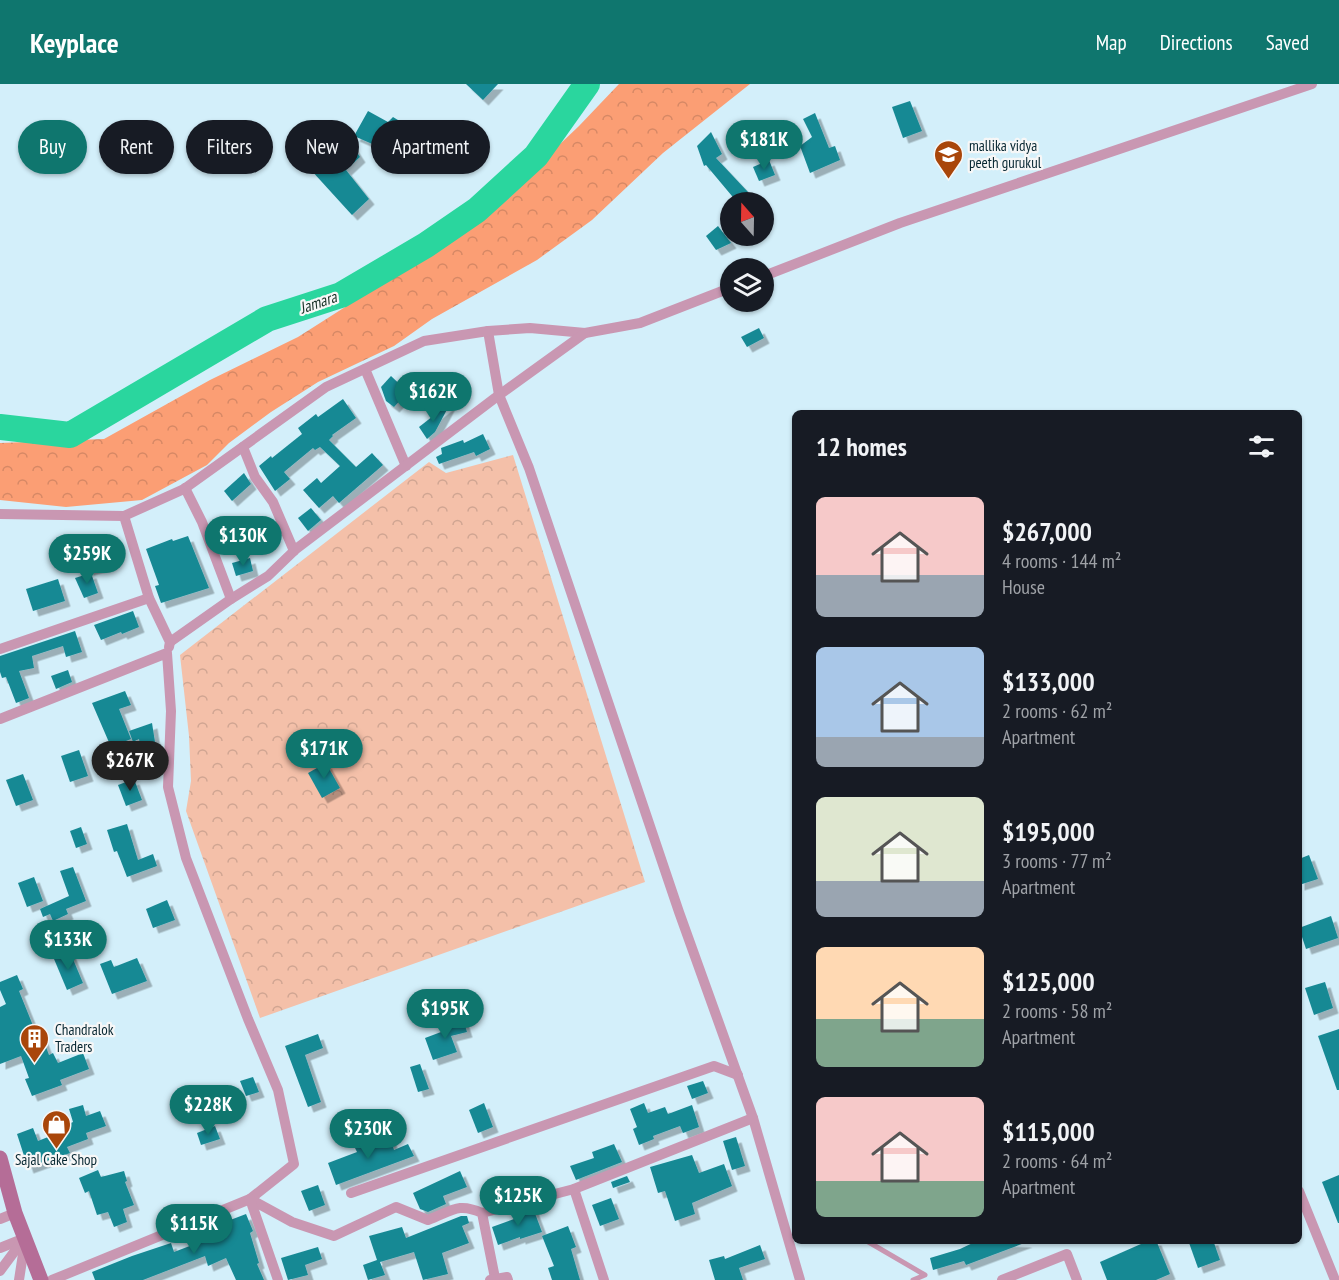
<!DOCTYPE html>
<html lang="en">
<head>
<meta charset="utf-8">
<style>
  body { margin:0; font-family:"PT Sans Narrow",sans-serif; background:#20242c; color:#f1f3f6; height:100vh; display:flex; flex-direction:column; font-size:22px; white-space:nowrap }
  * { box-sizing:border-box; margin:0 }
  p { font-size:20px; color:#9ea1a6 }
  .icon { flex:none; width:33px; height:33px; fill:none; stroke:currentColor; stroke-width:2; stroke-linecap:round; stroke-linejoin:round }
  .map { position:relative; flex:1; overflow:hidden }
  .details { position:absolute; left:792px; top:326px; width:510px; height:834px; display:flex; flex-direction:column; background:#171b24; border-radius:9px; box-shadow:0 2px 4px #0004 }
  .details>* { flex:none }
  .hud { position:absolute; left:18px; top:36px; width:570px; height:54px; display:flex; gap:12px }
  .needle { width:39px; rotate:340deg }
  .controls { position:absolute; left:720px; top:108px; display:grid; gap:12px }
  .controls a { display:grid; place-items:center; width:54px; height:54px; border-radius:50%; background:#171b24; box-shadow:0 2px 4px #0004; font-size:30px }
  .price { position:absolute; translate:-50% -51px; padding:0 14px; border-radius:21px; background:#0f766e; color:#fff; font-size:20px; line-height:39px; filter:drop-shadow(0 2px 3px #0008) }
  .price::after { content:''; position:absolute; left:50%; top:36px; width:18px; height:14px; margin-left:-9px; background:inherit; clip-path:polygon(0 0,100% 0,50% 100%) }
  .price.selected { background:#222; color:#fff }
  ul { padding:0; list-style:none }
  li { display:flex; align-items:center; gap:18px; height:150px; padding:0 24px }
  li span { display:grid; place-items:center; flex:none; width:168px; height:120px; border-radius:9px; color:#555 }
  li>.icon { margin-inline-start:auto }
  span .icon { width:72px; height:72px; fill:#fffc; stroke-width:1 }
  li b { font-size:26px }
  h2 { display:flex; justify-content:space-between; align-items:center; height:72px; padding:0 24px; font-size:26px }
  .tag { padding:0 21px; border-radius:27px; background:#171b24; box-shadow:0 2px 4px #0004; font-size:21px; line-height:54px }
  .tag.selected { background:#0f766e; color:#fff }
  header { display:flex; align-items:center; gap:36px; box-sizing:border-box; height:84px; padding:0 30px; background:#0f766e; color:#fff }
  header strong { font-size:28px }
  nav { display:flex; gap:33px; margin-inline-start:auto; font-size:21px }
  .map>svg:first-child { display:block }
  .forest { fill:url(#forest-crowns) }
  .park { fill:url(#park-crowns) }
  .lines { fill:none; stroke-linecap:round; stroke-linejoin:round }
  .river { stroke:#2ad69e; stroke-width:26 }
  .building { fill:#188994; filter:url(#shadow) }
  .lane { stroke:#c997b2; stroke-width:5 }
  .street { stroke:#c997b2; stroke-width:10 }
  .secondary { stroke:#b56d97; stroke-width:15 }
  .labels { text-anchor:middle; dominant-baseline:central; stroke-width:4.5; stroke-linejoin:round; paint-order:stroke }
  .poi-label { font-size:15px; fill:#072732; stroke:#f7f7f7; text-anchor:start }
  .water-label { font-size:16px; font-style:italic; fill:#173026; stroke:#f7f7f7 }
</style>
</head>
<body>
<header>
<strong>Keyplace</strong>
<nav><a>Map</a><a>Directions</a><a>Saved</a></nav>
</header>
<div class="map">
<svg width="1339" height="1196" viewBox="0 0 1339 1196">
  <defs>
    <pattern id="forest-crowns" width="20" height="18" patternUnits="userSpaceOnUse" patternTransform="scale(1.5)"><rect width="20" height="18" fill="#fb9e74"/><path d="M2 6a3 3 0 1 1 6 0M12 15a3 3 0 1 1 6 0" fill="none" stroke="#d68865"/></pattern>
    <pattern id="park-crowns" width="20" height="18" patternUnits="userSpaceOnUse" patternTransform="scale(1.5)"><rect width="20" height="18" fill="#f4c0a9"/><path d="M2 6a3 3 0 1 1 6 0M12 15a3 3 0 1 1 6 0" fill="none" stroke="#d0a592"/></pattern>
    <filter id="shadow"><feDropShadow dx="5.5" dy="5.5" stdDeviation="0" flood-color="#0004"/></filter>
  </defs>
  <rect width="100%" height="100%" fill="#d3effa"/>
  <polygon class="forest" points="619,0 750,0 663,69 592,136 537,176 432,235 394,262 318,298 271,328 229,359 207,381 142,416 66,423 0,416 0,359 104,355 210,296 298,253 438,164 499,118 579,42"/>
  <polygon class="park" points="513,371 645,798 260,934 186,727 191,697 189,652 180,571 429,378 446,389"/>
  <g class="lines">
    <polyline class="river" points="0,343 70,351 267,235 341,211 426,161 477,126 536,72 587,0"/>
  </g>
  <g class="building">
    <polygon points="466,0 498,0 483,16"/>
    <polygon points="910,17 922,47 903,54 892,23"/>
    <polygon points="368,27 388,38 393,33 411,44 386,66 354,52"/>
    <polygon points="815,29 829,64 835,62 840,76 810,89 800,62 812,53 803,35"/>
    <polygon points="711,48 722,70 716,74 748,108 737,118 706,81 704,82 697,62"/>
    <polygon points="345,50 360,73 346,86 369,115 352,131 311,86"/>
    <polygon points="769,76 775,91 759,97 753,83"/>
    <polygon points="718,142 731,159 716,166 706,152"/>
    <polygon points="759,244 764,254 747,263 741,253"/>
    <polygon points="391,292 408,308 394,323 386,317 381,303"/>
    <polygon points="343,315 356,334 332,351 333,352 329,356 356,383 372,369 383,381 339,419 333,412 319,424 303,406 317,394 321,399 340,382 320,363 315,366 313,364 284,388 290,395 275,407 259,382 271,372 272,374 302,350 298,344 316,330 318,333"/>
    <polygon points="451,318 435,348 427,355 419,343"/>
    <polygon points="483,350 490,365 476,372 474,368 439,380 436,373 442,370 441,364 463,356 464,359"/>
    <polygon points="244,389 251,400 232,417 224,407"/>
    <polygon points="311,424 321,436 308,447 298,434"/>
    <polygon points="188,452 209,504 161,519 155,502 159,501 146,465 172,455 173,457"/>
    <polygon points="105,464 109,481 88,486 84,469"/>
    <polygon points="250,474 253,487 236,492 232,479"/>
    <polygon points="91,489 98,509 84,514 75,494"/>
    <polygon points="58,495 65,517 33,527 26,505"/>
    <polygon points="133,527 139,543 122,550 121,548 101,556 94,541"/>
    <polygon points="75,547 82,568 66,573 63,562 32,572 34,584 19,587 29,614 16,619 6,593 2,594 0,588 0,572"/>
    <polygon points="68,586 72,598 56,605 51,592"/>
    <polygon points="125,607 131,621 119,625 131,655 111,663 92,619"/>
    <polygon points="152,639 158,677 143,680 139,655 133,658 129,647"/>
    <polygon points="79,666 88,692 70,698 61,672"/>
    <polygon points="326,679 340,704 322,714 308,689"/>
    <polygon points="23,690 33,716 16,722 6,696"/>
    <polygon points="134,695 142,716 126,722 118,701"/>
    <polygon points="127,740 138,776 153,770 157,782 127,793 117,767 114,768 107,746"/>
    <polygon points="81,743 87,760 76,764 70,747"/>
    <polygon points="1309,771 1318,795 1299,801 1299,775"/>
    <polygon points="73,783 86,817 66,825 68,830 53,837 50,830 43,833 40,825 69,812 60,787"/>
    <polygon points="34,793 43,817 27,823 18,799"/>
    <polygon points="167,816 175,836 153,844 146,825"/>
    <polygon points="1331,832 1338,854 1306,865 1299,844"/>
    <polygon points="70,868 83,899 67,906 54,875"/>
    <polygon points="137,874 147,897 112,910 100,880 111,876 114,883"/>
    <polygon points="17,891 23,905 19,907 36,949 40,947 49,971 53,969 58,979 83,969 89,985 60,996 62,1001 32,1012 25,995 29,994 21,972 0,980 0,923 6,920 0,906 0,898"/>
    <polygon points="1325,898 1333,924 1314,931 1305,904"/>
    <polygon points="463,935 467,948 451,952 457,968 433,976 425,954 449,945 448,940"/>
    <polygon points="1339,945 1339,1006 1337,1006 1318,952"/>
    <polygon points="318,950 323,964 305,971 321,1018 308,1023 285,962"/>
    <polygon points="420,980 429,1005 418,1008 410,983"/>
    <polygon points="253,993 259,1008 246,1012 240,997"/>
    <polygon points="703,997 708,1009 692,1015 687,1002"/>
    <polygon points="484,1019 493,1043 478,1049 469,1026"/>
    <polygon points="644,1019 648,1029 665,1023 668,1030 692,1021 699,1043 683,1049 680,1042 653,1052 654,1055 639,1061 633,1045 637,1043 630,1025"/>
    <polygon points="83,1021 86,1032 100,1027 106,1042 86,1049 88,1055 67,1063 70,1069 28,1084 17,1050 33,1044 38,1057 63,1047 62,1043 73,1038 69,1025"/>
    <polygon points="215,1042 220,1055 201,1061 197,1049"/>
    <polygon points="390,1053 394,1066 408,1060 414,1072 336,1101 328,1079 357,1068 355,1064"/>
    <polygon points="736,1053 745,1082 732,1086 723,1057"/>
    <polygon points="614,1060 622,1078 576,1096 570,1082 594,1074 592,1068"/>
    <polygon points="692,1071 699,1089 724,1080 732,1102 692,1119 695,1130 675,1137 665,1107 658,1109 650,1083"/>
    <polygon points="98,1086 101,1093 124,1087 127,1097 125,1098 134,1121 123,1125 127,1138 114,1143 108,1128 97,1131 89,1107 85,1109 79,1094"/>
    <polygon points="460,1087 467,1103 443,1112 446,1120 428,1128 420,1125 413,1109"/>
    <polygon points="1339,1091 1339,1139 1338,1139 1322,1098"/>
    <polygon points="627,1092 630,1098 613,1104 611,1098"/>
    <polygon points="318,1101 325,1121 309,1127 301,1107"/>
    <polygon points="611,1114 619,1135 600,1142 592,1121"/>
    <polygon points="533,1124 542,1148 520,1155 520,1153 498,1161 492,1143 514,1135 512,1130"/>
    <polygon points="246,1130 253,1147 250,1149 259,1179 257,1180 264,1196 236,1196 226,1174 208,1182 205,1172 143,1196 95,1196 92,1188 132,1172 171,1159 174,1168 208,1155 204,1146"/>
    <polygon points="461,1132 467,1132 469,1139 462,1142 469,1159 442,1169 448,1190 423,1196 414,1168 380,1178 385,1191 368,1196 363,1181 377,1176 369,1152 402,1143 406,1154"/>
    <polygon points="568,1142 576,1163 571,1165 580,1196 552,1196 548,1184 554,1182 542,1152"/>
    <polygon points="979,1156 1027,1158 966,1181 964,1177 933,1186 930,1174 960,1165"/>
    <polygon points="1150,1156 1156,1156 1170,1190 1156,1196 1107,1196 1100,1178"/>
    <polygon points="1188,1156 1213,1156 1220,1176 1198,1184"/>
    <polygon points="760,1161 765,1175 739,1184 743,1196 715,1196 709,1176 724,1172 725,1175"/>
    <polygon points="318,1163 322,1175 305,1181 308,1191 288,1196 281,1174"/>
  </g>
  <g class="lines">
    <polyline class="lane" points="865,1156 925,1191 913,1196"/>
    <g class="street">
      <polyline points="764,192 900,139 1312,0"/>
      <polyline points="488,247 499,311 529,384 679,828 753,1034 800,1196"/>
      <polyline points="365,285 406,382"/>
      <polyline points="243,363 255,393 273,418 294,467"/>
      <polyline points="0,430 124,432 184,405 326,303 424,257 488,247 530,244 585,249 640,239 730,204"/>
      <polyline points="124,432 149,514 170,558 169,563"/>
      <polyline points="231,515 268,492 296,465 495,314 585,249"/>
      <polyline points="170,558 231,515 202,438 185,404"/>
      <polyline points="0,565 149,514"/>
      <path d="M 0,635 L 167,569 L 171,627 L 168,703 L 186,774 L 248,935 L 278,1006 L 294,1080 L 250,1115 L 292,1138 L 334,1152 L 396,1123 L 428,1136 C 452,1127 458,1118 482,1129 L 495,1194"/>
      <polyline points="574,1105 604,1196"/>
      <polyline points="1299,1107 1335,1196"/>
      <polyline points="351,1109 714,982 738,991"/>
      <polyline points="482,1129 574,1105 753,1034"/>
      <polyline points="0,1135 15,1129"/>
      <polyline points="0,1164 25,1154"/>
      <polyline points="0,1187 23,1156"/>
      <polyline points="19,1196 25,1157"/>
      <polyline points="52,1196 250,1115 278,1196"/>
      <polyline points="490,1196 507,1193 508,1196"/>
      <polyline points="1002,1196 1067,1170 1077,1196"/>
    </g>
    <polyline class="secondary" points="0,1074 15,1129 41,1196"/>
  </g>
  <defs>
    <symbol id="school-pin" viewBox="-11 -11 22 30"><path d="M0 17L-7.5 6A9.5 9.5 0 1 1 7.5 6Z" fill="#a9460a" stroke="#f7f7f7"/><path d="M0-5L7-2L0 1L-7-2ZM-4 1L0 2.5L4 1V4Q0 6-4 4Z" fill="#fff"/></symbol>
    <symbol id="building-pin" viewBox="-11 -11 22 30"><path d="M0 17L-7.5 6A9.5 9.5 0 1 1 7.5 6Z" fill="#a9460a" stroke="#f7f7f7"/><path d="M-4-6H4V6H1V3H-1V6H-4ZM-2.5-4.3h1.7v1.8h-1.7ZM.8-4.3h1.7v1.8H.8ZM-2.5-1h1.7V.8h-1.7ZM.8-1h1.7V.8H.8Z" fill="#fff"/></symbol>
    <symbol id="shop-pin" viewBox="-11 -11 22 30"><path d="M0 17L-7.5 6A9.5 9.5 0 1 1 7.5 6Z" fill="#a9460a" stroke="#f7f7f7"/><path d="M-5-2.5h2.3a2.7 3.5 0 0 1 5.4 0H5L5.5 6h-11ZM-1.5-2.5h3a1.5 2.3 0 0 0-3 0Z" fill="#fff"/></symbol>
  </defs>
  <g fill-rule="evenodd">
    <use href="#school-pin" x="932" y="54" width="33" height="45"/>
    <use href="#building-pin" x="18" y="938" width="33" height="45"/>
    <use href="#shop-pin" x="40" y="1024" width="33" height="45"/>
  </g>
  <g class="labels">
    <g class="poi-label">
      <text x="969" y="61">mallika vidya<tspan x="969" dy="17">peeth gurukul</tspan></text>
      <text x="55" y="945">Chandralok<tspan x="55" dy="17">Traders</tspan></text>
      <text x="56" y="1075" text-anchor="middle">Sajal Cake Shop</text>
    </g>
    <g class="water-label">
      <text transform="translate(318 218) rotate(-19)">Jamara</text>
    </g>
  </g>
</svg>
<div class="controls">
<a><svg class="needle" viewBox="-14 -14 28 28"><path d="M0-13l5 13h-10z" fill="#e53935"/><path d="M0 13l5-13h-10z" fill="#9ea1a6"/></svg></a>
<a><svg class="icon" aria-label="layers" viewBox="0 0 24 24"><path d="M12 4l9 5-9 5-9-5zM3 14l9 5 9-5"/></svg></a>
</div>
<b class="price" style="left:764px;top:87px">$181K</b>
<b class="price" style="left:433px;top:339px">$162K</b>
<b class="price" style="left:243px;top:483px">$130K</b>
<b class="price" style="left:87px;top:501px">$259K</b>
<b class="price" style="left:324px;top:696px">$171K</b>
<b class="price selected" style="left:130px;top:708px">$267K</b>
<b class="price" style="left:68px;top:887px">$133K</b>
<b class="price" style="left:445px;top:956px">$195K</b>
<b class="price" style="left:208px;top:1052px">$228K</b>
<b class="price" style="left:368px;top:1076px">$230K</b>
<b class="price" style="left:518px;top:1143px">$125K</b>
<b class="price" style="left:194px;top:1171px">$115K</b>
<div class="hud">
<a class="tag selected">Buy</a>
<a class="tag">Rent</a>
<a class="tag">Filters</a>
<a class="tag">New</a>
<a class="tag">Apartment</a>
</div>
<section class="details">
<h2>12 homes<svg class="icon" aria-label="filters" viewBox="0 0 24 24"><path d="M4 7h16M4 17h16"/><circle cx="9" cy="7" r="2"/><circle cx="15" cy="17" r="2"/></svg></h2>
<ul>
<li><span style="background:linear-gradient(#f6c9c9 65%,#9aa5b1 0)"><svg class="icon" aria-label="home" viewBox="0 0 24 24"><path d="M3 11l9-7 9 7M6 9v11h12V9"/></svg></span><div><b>$267,000</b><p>4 rooms · 144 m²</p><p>House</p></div></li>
<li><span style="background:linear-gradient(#a9c7e8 75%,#9aa5b1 0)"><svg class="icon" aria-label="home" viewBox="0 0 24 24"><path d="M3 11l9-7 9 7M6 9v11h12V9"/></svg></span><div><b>$133,000</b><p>2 rooms · 62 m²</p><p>Apartment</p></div></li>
<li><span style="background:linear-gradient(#dfe7d0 70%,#9aa5b1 0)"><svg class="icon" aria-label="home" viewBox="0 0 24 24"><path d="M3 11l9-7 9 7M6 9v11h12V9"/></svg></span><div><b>$195,000</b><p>3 rooms · 77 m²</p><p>Apartment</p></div></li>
<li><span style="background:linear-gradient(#ffd9b3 60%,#7fa58c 0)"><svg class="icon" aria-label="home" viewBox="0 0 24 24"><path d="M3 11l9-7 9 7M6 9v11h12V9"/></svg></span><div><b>$125,000</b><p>2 rooms · 58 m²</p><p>Apartment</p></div></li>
<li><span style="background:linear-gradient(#f6c9c9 70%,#7fa58c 0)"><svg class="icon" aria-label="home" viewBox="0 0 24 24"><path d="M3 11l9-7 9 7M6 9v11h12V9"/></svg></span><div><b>$115,000</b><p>2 rooms · 64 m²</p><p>Apartment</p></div></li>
</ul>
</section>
</div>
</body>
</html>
